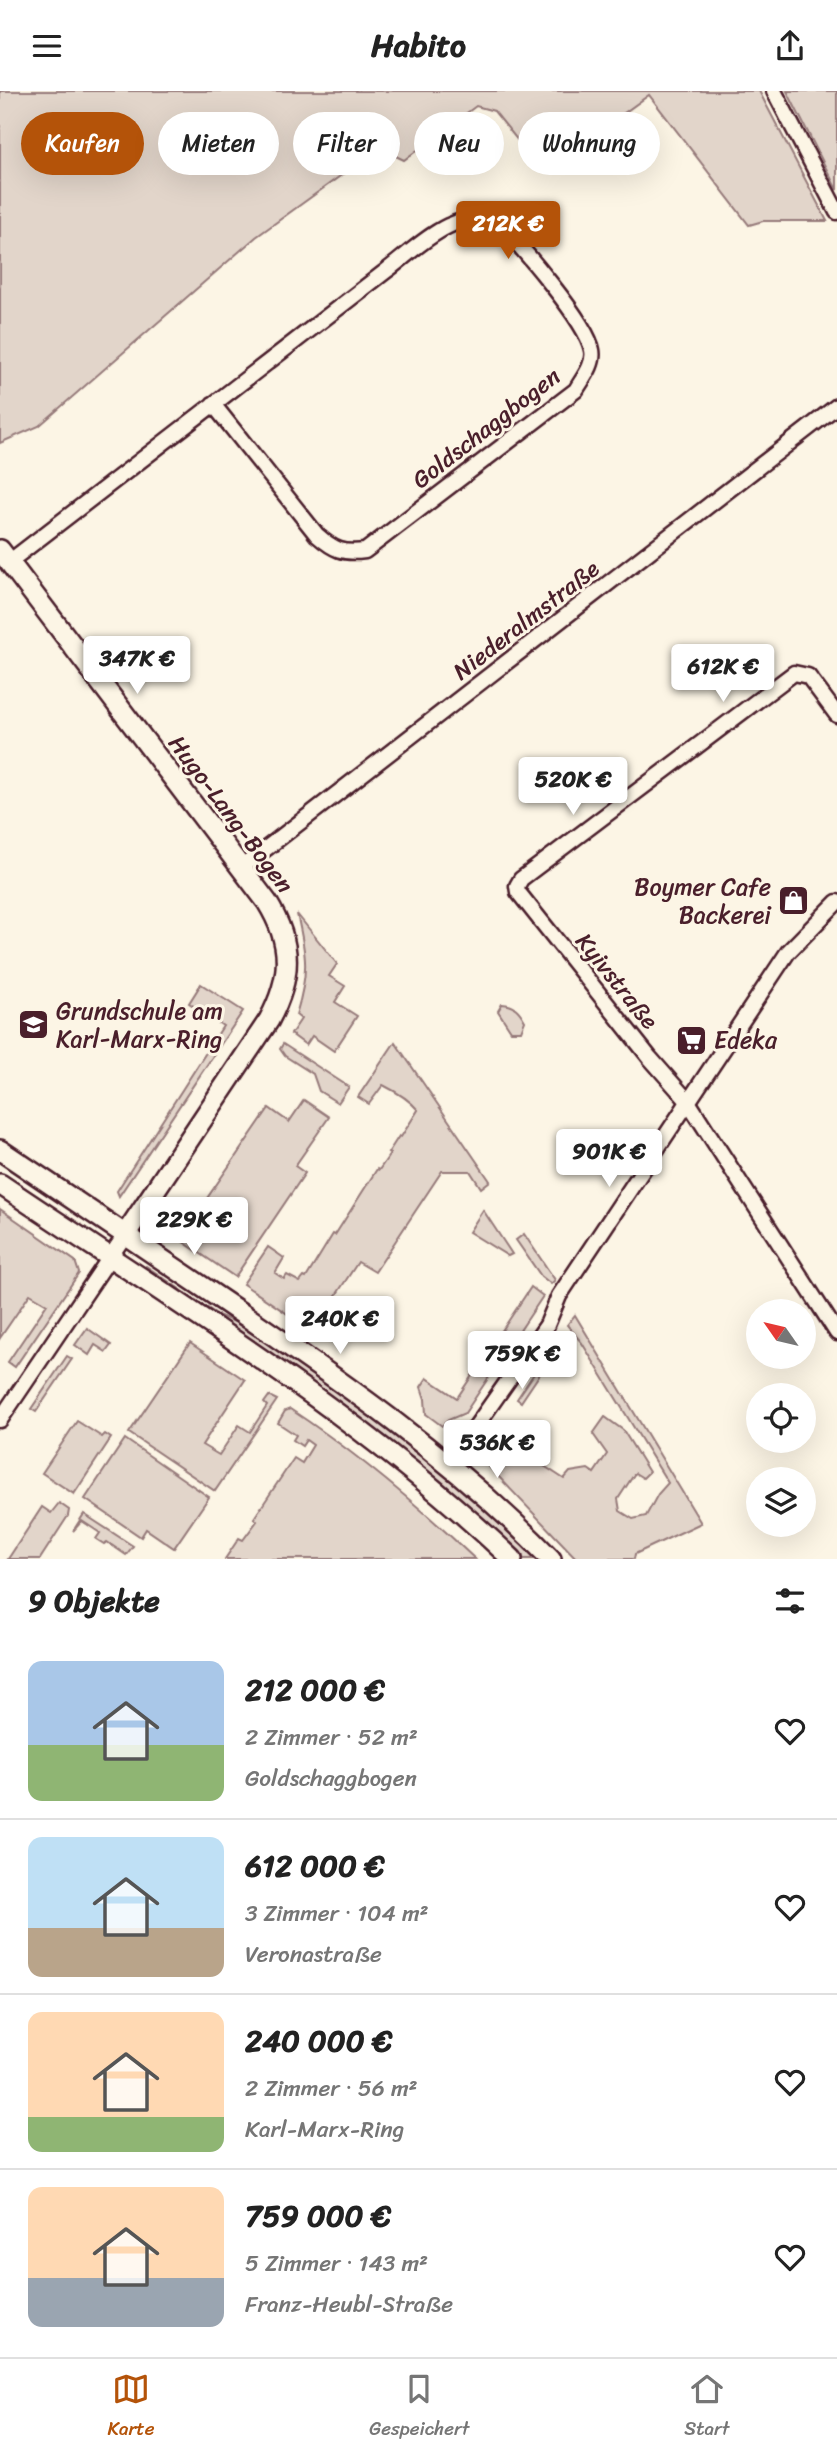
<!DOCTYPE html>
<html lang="de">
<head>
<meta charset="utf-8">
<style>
  body { margin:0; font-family:Sriracha,sans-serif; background:#f6f6f6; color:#222; height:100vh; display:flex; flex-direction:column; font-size:26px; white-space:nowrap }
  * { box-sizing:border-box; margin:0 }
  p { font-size:23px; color:#767676 }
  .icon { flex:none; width:38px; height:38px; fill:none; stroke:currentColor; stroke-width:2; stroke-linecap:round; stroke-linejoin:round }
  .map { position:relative; height:1468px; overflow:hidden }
  .sheet { display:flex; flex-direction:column; background:#fff; flex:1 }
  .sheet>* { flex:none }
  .guide { position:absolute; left:21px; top:21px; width:796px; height:63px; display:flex; gap:14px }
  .needle { width:46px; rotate:304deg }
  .tools { position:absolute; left:746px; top:1208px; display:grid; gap:14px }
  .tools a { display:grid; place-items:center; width:70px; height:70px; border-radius:50%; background:#fff; box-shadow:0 7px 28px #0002; font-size:35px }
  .price { position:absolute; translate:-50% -60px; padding:0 16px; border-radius:7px; background:#fff; color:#222; font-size:23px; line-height:46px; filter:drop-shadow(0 2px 4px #0008) }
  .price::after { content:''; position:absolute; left:50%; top:42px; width:21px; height:16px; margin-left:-10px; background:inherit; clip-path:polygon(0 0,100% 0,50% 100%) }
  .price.active { background:#b45309; color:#fff }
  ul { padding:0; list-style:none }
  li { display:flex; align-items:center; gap:21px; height:175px; padding:0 28px }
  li+li { border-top:2px solid #e0e0e0 }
  li span { display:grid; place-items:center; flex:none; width:196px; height:140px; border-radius:14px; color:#555 }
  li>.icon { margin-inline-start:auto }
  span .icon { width:84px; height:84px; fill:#fffc; stroke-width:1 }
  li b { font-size:30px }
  h2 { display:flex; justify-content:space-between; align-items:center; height:84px; padding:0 28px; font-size:30px }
  .chip { padding:0 24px; border-radius:32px; background:#fff; box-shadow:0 7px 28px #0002; font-size:24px; line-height:63px }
  .chip.active { background:#b45309; color:#fff }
  header { display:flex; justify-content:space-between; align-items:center; height:91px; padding:0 28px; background:#fff; font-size:32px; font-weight:700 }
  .menu { display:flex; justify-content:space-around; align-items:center; height:98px; border-top:2px solid #e0e0e0; background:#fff; font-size:19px; color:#767676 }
  .menu a { display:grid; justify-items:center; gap:4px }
  .menu .active { color:#b45309 }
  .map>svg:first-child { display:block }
  .green { fill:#e2d5ca; stroke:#967a7a; stroke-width:2 }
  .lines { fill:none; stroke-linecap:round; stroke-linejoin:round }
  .street-casing { stroke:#4a1f2b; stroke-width:19 }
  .secondary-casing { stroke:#4a1f2b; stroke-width:24 }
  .street { stroke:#fcf5e5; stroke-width:14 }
  .secondary { stroke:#fcf5e5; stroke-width:19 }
  .labels { text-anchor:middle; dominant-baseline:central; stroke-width:6; stroke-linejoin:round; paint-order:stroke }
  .street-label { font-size:24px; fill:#4a1f2b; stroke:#fcf5e5 }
  .poi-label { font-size:24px; fill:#4a1f2b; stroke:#fcf5e5; text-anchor:start }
</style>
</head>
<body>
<header><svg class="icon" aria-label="menu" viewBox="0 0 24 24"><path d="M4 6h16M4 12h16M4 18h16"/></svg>Habito<svg class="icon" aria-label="share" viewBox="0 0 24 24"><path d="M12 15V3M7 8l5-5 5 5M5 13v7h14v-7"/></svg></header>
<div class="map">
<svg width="837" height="1468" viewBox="0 0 837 1468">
  <rect width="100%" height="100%" fill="#fcf5e5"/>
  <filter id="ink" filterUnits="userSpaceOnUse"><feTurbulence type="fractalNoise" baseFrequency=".0143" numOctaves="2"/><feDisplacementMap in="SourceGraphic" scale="14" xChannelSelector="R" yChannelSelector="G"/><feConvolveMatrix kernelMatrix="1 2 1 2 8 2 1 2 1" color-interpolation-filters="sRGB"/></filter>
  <g filter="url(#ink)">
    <g class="green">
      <polygon points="0,0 759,0 827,130 763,130 749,134 649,4 543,81 494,20 476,15 404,69 379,57 256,146 39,335 0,352"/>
      <polygon points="787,0 837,0 837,99"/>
      <path d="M 297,823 L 337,873 L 329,885 L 345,895 L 335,911 L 357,925 L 334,960 L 312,945 L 306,954 L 291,943 L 301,928 L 296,924 C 309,881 307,866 297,823 Z"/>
      <polygon points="201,893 243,920 119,1105 117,1100 223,935 189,912"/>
      <path d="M 502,913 C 515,914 519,919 525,930 L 521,940 L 511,940 L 498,920 Z"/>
      <path d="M 395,951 L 490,1090 L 481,1097 L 470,1080 L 442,1080 L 375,1181 L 358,1171 L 325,1221 L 316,1216 L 304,1234 L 243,1193 L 268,1156 L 284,1167 L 275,1182 L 284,1188 L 287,1184 L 300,1191 L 304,1186 L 306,1187 L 333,1143 L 335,1144 L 377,1078 L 379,1079 L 390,1063 L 388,1062 L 399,1045 L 401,1046 L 418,1019 C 409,1008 397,1001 383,994 L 369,1013 L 358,1006 Z"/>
      <polygon points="283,953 349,996 338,1012 319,1000 313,983 285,965 280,958"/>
      <polygon points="304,1009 329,1026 295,1075 305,1082 235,1186 179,1148 269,1017 289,1031"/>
      <polygon points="0,1118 75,1170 79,1182 15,1276 8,1271 47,1213 30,1203 0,1247"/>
      <polygon points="483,1119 512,1163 508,1165 469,1141"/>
      <polygon points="524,1143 555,1189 551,1193 541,1185 516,1149"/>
      <polygon points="146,1175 218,1224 249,1237 347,1305 473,1405 540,1468 524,1468 463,1412 142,1179"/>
      <polygon points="531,1196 543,1205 465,1322 448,1329 442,1335 426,1323 425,1308 421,1296 427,1287 457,1307"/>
      <polygon points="575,1224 701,1432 635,1463 634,1468 577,1468 477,1363 494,1342 564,1388 570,1381 588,1378 594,1382 607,1363 593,1343 605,1326 623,1339 649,1381 643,1387 635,1382 618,1408 620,1420 633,1428 646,1425 658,1403 668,1392 582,1252 567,1234"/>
      <polygon points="87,1237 111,1254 106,1261 95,1254 89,1264 75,1254"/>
      <polygon points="190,1252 245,1289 202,1354 219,1364 239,1334 250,1341 267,1315 264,1312 269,1305 277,1309 215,1400 129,1342"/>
      <polygon points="554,1253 558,1256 521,1311 517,1308"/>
      <polygon points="67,1265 72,1268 36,1321 31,1318"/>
      <path d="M 290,1318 C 357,1362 417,1413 475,1468 L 225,1468 L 239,1447 L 243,1449 L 257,1430 L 254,1427 L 294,1367 L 302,1372 L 313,1354 L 306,1349 L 302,1355 L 293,1349 L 296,1344 L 278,1332 L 285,1320 Z"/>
      <polygon points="77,1330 102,1346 105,1343 111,1347 74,1403 42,1382"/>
      <polygon points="125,1348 209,1406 174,1457 146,1438 141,1446 85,1408"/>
      <polygon points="59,1412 69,1419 68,1425 40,1468 8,1468 42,1416 51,1422"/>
      <polygon points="84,1423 133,1455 126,1464 107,1451 104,1453 96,1448 100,1442 82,1430 73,1440"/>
    </g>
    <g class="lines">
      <defs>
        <g id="street">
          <polyline points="774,0 837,121"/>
          <path d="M 9,471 L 386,180 C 417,157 456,114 498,132 C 520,154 587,231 592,259 C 595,273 583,287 576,299 L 365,460 C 343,463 334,459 317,444 L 213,313"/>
          <polyline points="837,624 808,585 794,582 521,788 517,795 518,801 650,967 687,1009 837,1242"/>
          <polyline points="241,777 837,315"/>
          <polyline points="0,1329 125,1144"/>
          <polyline points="447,1371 467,1348 547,1234 559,1205 788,861 837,811"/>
        </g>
        <g id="secondary">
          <path d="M 0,459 L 267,811 C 293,853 292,886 269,929 L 125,1144"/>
          <path d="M 0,1059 C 75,1110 150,1161 225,1211 C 340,1289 453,1367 551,1468"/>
          <path d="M 0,1093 C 175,1211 358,1321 512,1468"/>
        </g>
      </defs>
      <use href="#street" class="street-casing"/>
      <use href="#secondary" class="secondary-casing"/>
      <use href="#street" class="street"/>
      <use href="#secondary" class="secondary"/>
    </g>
  </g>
  <defs>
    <symbol id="shop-square" viewBox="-11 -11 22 22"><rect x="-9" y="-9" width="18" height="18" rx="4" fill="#4a1f2b" stroke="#fcf5e5"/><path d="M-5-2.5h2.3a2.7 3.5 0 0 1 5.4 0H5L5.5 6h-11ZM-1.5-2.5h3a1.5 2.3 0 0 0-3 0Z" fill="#fff"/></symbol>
    <symbol id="school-square" viewBox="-11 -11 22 22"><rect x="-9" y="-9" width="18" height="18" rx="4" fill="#4a1f2b" stroke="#fcf5e5"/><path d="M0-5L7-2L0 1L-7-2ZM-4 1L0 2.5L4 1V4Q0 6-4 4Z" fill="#fff"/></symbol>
    <symbol id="supermarket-square" viewBox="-11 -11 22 22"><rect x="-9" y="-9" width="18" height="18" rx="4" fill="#4a1f2b" stroke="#fcf5e5"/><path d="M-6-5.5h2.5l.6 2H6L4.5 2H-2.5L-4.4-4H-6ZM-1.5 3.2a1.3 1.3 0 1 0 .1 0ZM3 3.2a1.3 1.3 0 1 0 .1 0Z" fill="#fff"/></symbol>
  </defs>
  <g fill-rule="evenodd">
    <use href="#shop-square" x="776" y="792" width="35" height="35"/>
    <use href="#school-square" x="16" y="916" width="35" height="35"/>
    <use href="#supermarket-square" x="674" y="932" width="35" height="35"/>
  </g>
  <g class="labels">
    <g class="street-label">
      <text transform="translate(486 337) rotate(-38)">Goldschaggbogen</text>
      <text transform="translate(526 529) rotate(-38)">Niederalmstraße</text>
      <text transform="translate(231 723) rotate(53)">Hugo-Lang-Bogen</text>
      <text transform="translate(617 890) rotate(51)">Kyivstraße</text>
    </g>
    <g class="poi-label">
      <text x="771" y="796" text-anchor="end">Boymer Cafe<tspan x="771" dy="28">Backerei</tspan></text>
      <text x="56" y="920">Grundschule am<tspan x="56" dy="28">Karl-Marx-Ring</tspan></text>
      <text x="714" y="949">Edeka</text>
    </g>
  </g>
</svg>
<div class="tools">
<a><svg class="needle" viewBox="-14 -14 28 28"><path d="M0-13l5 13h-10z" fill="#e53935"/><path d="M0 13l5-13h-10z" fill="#767676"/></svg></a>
<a><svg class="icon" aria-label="locate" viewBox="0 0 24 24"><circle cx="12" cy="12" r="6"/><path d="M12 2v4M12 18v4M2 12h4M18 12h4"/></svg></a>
<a><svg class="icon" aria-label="layers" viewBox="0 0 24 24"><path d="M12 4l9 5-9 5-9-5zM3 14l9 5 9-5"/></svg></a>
</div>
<b class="price active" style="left:508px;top:170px">212K €</b>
<b class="price" style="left:137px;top:605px">347K €</b>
<b class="price" style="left:723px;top:613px">612K €</b>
<b class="price" style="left:573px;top:726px">520K €</b>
<b class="price" style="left:609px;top:1098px">901K €</b>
<b class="price" style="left:194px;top:1166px">229K €</b>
<b class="price" style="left:340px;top:1265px">240K €</b>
<b class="price" style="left:522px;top:1300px">759K €</b>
<b class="price" style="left:497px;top:1389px">536K €</b>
<div class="guide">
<a class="chip active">Kaufen</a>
<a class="chip">Mieten</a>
<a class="chip">Filter</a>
<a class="chip">Neu</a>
<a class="chip">Wohnung</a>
</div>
</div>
<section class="sheet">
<h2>9 Objekte<svg class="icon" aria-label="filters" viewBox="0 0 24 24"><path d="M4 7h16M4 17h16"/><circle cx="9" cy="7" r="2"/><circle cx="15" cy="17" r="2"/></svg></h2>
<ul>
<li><span style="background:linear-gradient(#a9c7e8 60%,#8fb573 0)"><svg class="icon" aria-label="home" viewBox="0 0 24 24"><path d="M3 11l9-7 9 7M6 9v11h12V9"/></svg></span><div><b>212 000 €</b><p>2 Zimmer · 52 m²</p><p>Goldschaggbogen</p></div><svg class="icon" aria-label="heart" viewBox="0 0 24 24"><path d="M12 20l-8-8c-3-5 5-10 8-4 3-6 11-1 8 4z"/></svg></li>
<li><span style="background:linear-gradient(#bfe0f5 65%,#b9a48a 0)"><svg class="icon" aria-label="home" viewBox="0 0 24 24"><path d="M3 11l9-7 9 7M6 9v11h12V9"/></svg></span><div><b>612 000 €</b><p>3 Zimmer · 104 m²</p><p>Veronastraße</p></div><svg class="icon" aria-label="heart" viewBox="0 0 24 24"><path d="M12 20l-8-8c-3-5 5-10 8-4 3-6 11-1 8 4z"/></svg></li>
<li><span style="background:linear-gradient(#ffd9b3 75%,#8fb573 0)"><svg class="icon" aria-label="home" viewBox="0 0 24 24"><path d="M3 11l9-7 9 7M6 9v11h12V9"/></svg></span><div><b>240 000 €</b><p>2 Zimmer · 56 m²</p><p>Karl-Marx-Ring</p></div><svg class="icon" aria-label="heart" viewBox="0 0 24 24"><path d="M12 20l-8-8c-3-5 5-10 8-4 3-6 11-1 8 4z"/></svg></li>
<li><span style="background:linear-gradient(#ffd9b3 65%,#9aa5b1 0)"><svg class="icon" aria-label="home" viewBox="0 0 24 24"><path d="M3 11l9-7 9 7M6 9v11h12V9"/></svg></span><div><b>759 000 €</b><p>5 Zimmer · 143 m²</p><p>Franz-Heubl-Straße</p></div><svg class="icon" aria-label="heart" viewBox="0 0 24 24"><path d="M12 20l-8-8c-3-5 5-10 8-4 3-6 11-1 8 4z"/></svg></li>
</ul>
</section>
<nav class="menu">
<a class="active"><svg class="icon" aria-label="map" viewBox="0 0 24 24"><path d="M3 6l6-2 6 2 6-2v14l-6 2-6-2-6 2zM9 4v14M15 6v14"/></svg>Karte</a>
<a><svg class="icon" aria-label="saved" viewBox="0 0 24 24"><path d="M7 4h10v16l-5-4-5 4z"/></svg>Gespeichert</a>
<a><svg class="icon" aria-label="home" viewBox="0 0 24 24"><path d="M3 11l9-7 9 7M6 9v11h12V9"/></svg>Start</a>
</nav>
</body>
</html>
